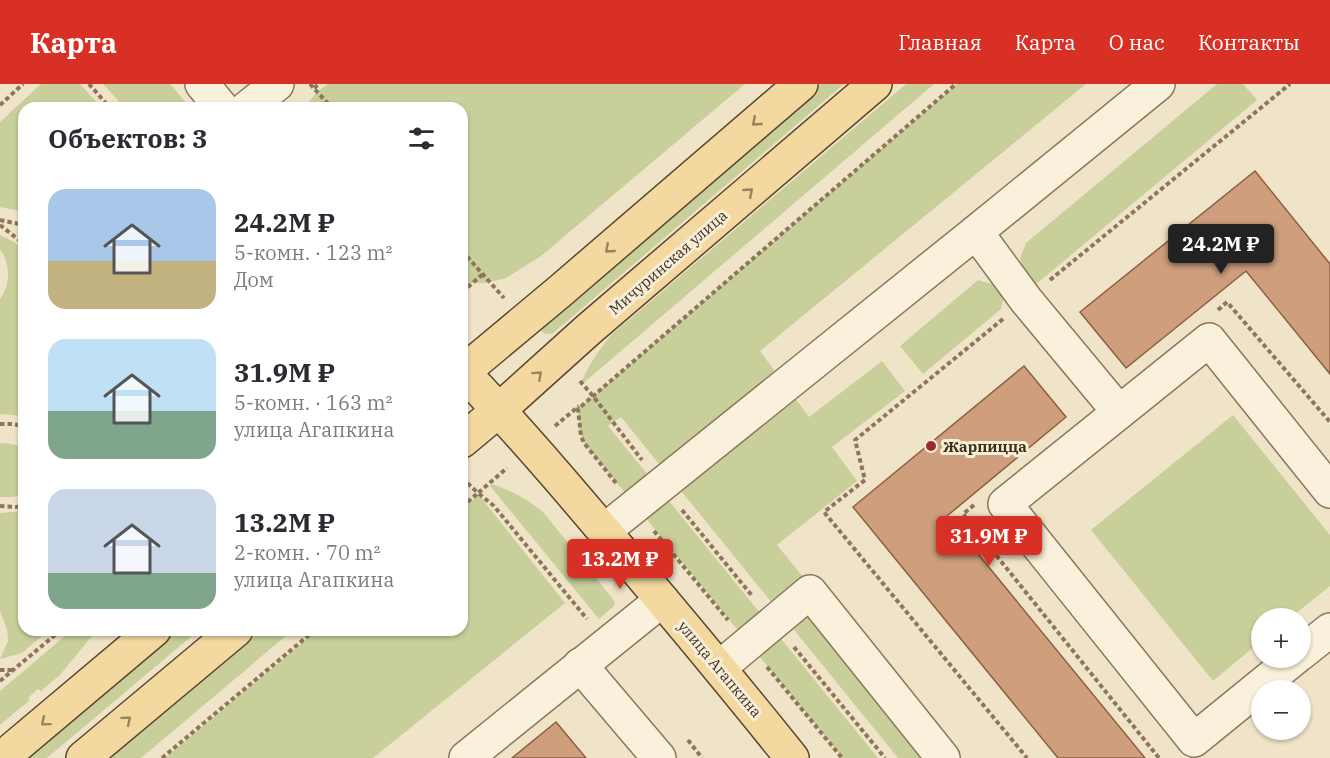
<!DOCTYPE html>
<html lang="ru">
<head>
<meta charset="utf-8">
<style>
  body { margin:0; font-family:"IBM Plex Serif",serif; background:#f2f2f3; color:#2b2b33; height:100vh; display:flex; flex-direction:column; font-size:22px; white-space:nowrap }
  * { box-sizing:border-box; margin:0 }
  p { font-size:20px; color:#7c7c81 }
  .icon { flex:none; width:33px; height:33px; fill:none; stroke:currentColor; stroke-width:2; stroke-linecap:round; stroke-linejoin:round }
  .map { position:relative; flex:1; overflow:hidden }
  .details { position:absolute; left:18px; top:18px; width:450px; height:534px; display:flex; flex-direction:column; background:#fff; border-radius:18px; box-shadow:0 2px 4px #0004 }
  .details>* { flex:none }
  .fabs { position:absolute; left:1251px; top:524px; display:grid; gap:12px }
  .fabs a { display:grid; place-items:center; width:60px; height:60px; border-radius:50%; background:#fff; box-shadow:0 2px 4px #0004; font-size:30px }
  .price { position:absolute; translate:-50% -51px; padding:0 14px; border-radius:6px; background:#d93025; color:#fff; font-size:20px; line-height:39px; filter:drop-shadow(0 2px 3px #0008) }
  .price::after { content:''; position:absolute; left:50%; top:36px; width:18px; height:14px; margin-left:-9px; background:inherit; clip-path:polygon(0 0,100% 0,50% 100%) }
  .price.active { background:#222; color:#fff }
  ul { padding:0; list-style:none }
  li { display:flex; align-items:center; gap:18px; height:150px; padding:0 30px }
  li span { display:grid; place-items:center; flex:none; width:168px; height:120px; border-radius:18px; color:#555 }
  li>.icon { margin-inline-start:auto }
  span .icon { width:72px; height:72px; fill:#fffc; stroke-width:1 }
  li b { font-size:26px }
  h2 { display:flex; justify-content:space-between; align-items:center; height:72px; padding:0 30px; font-size:26px }
  header { display:flex; align-items:center; gap:36px; box-sizing:border-box; height:84px; padding:0 30px; background:#d93025; color:#fff }
  header strong { font-size:28px }
  nav { display:flex; gap:33px; margin-inline-start:auto; font-size:21px }
  .map>svg:first-child { display:block }
  .green { fill:#c9cf9b }
  .building { fill:#cf9f7d; stroke:#8d5f41; stroke-width:1.5 }
  .lines { fill:none; stroke-linecap:round; stroke-linejoin:round }
  .minor-casing { stroke:#8d765c; stroke-width:36 }
  .major-casing { stroke:#5b4430; stroke-width:36 }
  .path { stroke:#8d765c; stroke-width:4; stroke-dasharray:4.5 3; stroke-linecap:butt }
  .minor { stroke:#faf1dc; stroke-width:33 }
  .major { stroke:#f3d9a0; stroke-width:33 }
  .oneway { stroke:#988460 }
  .poi-dot { fill:#9e2a2b; stroke:#f7eed8; stroke-width:2 }
  .labels { text-anchor:middle; dominant-baseline:central; stroke-width:6; stroke-linejoin:round; paint-order:stroke }
  .street-label { font-size:15px; fill:#3d2e20; stroke:#f7eed8 }
  .poi-label { font-size:15px; font-weight:bold; fill:#3d2e20; stroke:#f7eed8; text-anchor:start }
</style>
</head>
<body>
<header>
<strong>Карта</strong>
<nav><a>Главная</a><a>Карта</a><a>О нас</a><a>Контакты</a></nav>
</header>
<div class="map">
<svg width="1330" height="674" viewBox="0 0 1330 674">
  <rect width="100%" height="100%" fill="#f0e4c8"/>
  <g class="green">
    <polygon points="41,0 80,0 102,24 24,24 24,128 0,123 0,38"/>
    <polygon points="103,0 170,0 191,24 125,24"/>
    <polygon points="328,0 745,0 541,172 506,194 486,199 462,199 462,24 304,24 317,8"/>
    <polygon points="821,0 844,0 552,250 546,250 541,247 540,243 542,238"/>
    <path d="M 906,0 L 934,0 L 580,302 C 587,283 598,267 611,251 Z"/>
    <polygon points="957,0 1086,0 760,267 809,333 882,277 905,307 832,363 857,397 866,390 777,461 951,674 898,674 621,333 608,342 878,674 843,674 584,359 579,345 578,325"/>
    <polygon points="1217,0 1243,0 1257,16 1035,201 1025,189 1020,174 1026,159"/>
    <path d="M 0,151 L 14,158 L 24,167 L 24,332 L 0,330 L 0,215 C 9,203 10,188 5,174 C 4,171 1,168 0,165 C 0,161 0,155 0,151 Z"/>
    <polygon points="978,196 992,200 1004,211 1001,225 923,290 900,262"/>
    <polygon points="1233,331 1330,451 1330,502 1290,534 1262,534 1261,557 1213,597 1091,446"/>
    <polygon points="0,359 6,359 24,363 24,410 13,413 0,413"/>
    <path d="M 492,400 C 512,407 528,415 544,429 L 615,518 L 614,522 L 599,535 L 490,402 Z"/>
    <polygon points="479,411 565,519 373,674 165,674 318,546 462,546 462,425"/>
    <polygon points="24,427 24,546 49,546 22,569 0,575 8,557 7,545 0,527 0,429"/>
    <polygon points="72,546 97,546 59,592 41,607 38,605 28,614 30,616 0,641 0,607"/>
    <polygon points="175,546 199,546 47,674 23,674"/>
    <polygon points="262,546 293,546 141,674 110,674"/>
  </g>
  <g class="building">
    <polygon points="1255,87 1330,180 1330,290 1246,187 1126,284 1080,228"/>
    <polygon points="1024,282 1066,333 947,432 1145,674 1058,674 853,423"/>
    <polygon points="556,638 586,674 512,674"/>
  </g>
  <g class="lines">
    <defs>
      <g id="minor">
        <polyline points="202,0 222,24"/>
        <polyline points="247,24 277,0"/>
        <polyline points="976,148 1158,0"/>
        <polyline points="604,447 976,148 1026,216 1119,328"/>
        <polyline points="1300,570 1330,546"/>
        <polyline points="1296,573 1194,656 1005,420 1209,256 1330,407"/>
        <polyline points="580,581 659,674"/>
        <polyline points="719,584 810,508 943,674"/>
        <polyline points="466,674 662,516"/>
      </g>
      <g id="major">
        <path d="M 463,288 C 525,353 583,422 641,491 C 692,551 742,612 792,674"/>
        <polyline points="462,289 559,208 801,0"/>
        <polyline points="462,357 499,326 589,245 875,0"/>
        <polyline points="2,674 154,546"/>
        <polyline points="83,674 236,546"/>
      </g>
    </defs>
    <use href="#minor" class="minor-casing"/>
    <use href="#major" class="major-casing"/>
    <g class="path">
      <polyline points="89,0 110,24"/>
      <polyline points="310,0 332,24"/>
      <polyline points="314,4 319,0"/>
      <polyline points="0,21 23,0"/>
      <polyline points="0,136 24,141"/>
      <polyline points="0,141 24,160"/>
      <polyline points="462,167 504,214"/>
      <polyline points="1050,196 1290,0"/>
      <polyline points="462,208 483,190"/>
      <polyline points="1218,226 1227,218 1330,338"/>
      <polyline points="1003,235 855,356 865,396 824,428 1027,674"/>
      <polyline points="580,297 593,312 642,376"/>
      <polyline points="0,340 12,340 24,342"/>
      <polyline points="555,342 579,322"/>
      <polyline points="462,394 478,409 507,384"/>
      <polyline points="616,399 584,359 581,352 578,325 956,0"/>
      <polyline points="974,421 963,430 1159,674"/>
      <polyline points="0,422 17,423 24,420"/>
      <polyline points="462,423 478,409 494,422 587,535"/>
      <polyline points="682,426 753,513"/>
      <polyline points="654,447 728,536"/>
      <polyline points="794,563 885,674"/>
      <polyline points="767,583 842,674"/>
      <polyline points="0,586 13,586"/>
      <polyline points="0,597 61,546"/>
      <polyline points="688,656 702,674"/>
      <polyline points="162,674 315,546"/>
    </g>
    <use href="#minor" class="minor"/>
    <use href="#major" class="major"/>
  </g>
  <defs><path id="oneway-chevron" d="M-2-3.5L2.5 0L-2 3.5" fill="none" stroke-width="1.6" stroke-linecap="round" stroke-linejoin="round" transform="scale(1.5)"/></defs>
  <g class="oneway">
    <use href="#oneway-chevron" transform="translate(756 38) rotate(139)"/>
    <use href="#oneway-chevron" transform="translate(749 108) rotate(-41)"/>
    <use href="#oneway-chevron" transform="translate(609 165) rotate(139)"/>
    <use href="#oneway-chevron" transform="translate(538 291) rotate(-42)"/>
    <use href="#oneway-chevron" transform="translate(127 636) rotate(-40)"/>
    <use href="#oneway-chevron" transform="translate(45 638) rotate(140)"/>
  </g>
  <circle class="poi-dot" cx="931" cy="362" r="6"/>
  <g class="labels">
    <g class="street-label">
      <text transform="translate(668 178) rotate(-41)">Мичуринская улица</text>
      <text transform="translate(720 585) rotate(50)">улица Агапкина</text>
    </g>
    <g class="poi-label">
      <text x="943" y="362">Жарпицца</text>
    </g>
  </g>
</svg>
<div class="fabs">
<a>+</a>
<a>−</a>
</div>
<b class="price active" style="left:1221px;top:191px">24.2M ₽</b>
<b class="price" style="left:989px;top:483px">31.9M ₽</b>
<b class="price" style="left:620px;top:506px">13.2M ₽</b>
<section class="details">
<h2>Объектов: 3<svg class="icon" aria-label="filters" viewBox="0 0 24 24"><path d="M4 7h16M4 17h16"/><circle cx="9" cy="7" r="2"/><circle cx="15" cy="17" r="2"/></svg></h2>
<ul>
<li><span style="background:linear-gradient(#a9c7e8 60%,#c2b280 0)"><svg class="icon" aria-label="home" viewBox="0 0 24 24"><path d="M3 11l9-7 9 7M6 9v11h12V9"/></svg></span><div><b>24.2M ₽</b><p>5-комн. · 123 m²</p><p>Дом</p></div></li>
<li><span style="background:linear-gradient(#bfe0f5 60%,#7fa58c 0)"><svg class="icon" aria-label="home" viewBox="0 0 24 24"><path d="M3 11l9-7 9 7M6 9v11h12V9"/></svg></span><div><b>31.9M ₽</b><p>5-комн. · 163 m²</p><p>улица Агапкина</p></div></li>
<li><span style="background:linear-gradient(#c9d6e8 70%,#7fa58c 0)"><svg class="icon" aria-label="home" viewBox="0 0 24 24"><path d="M3 11l9-7 9 7M6 9v11h12V9"/></svg></span><div><b>13.2M ₽</b><p>2-комн. · 70 m²</p><p>улица Агапкина</p></div></li>
</ul>
</section>
</div>
</body>
</html>
